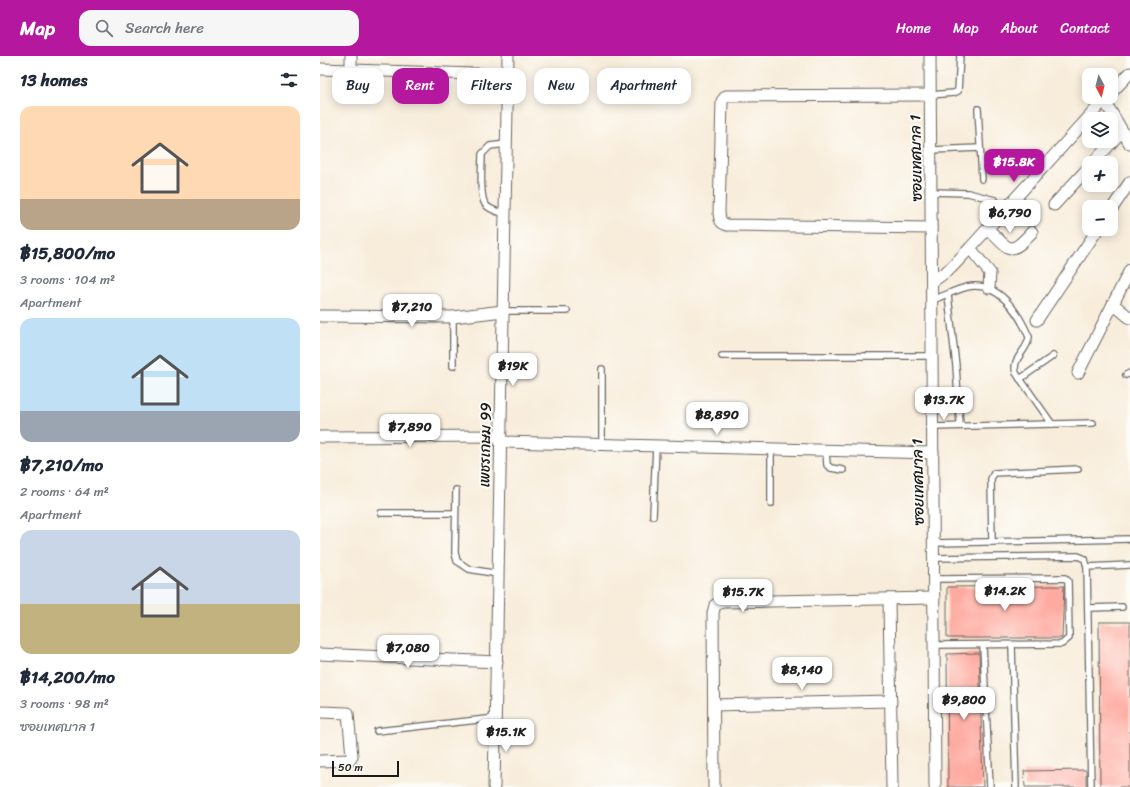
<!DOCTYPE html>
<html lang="en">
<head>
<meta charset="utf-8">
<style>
  body { margin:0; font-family:Sriracha,"Playpen Sans Thai",sans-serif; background:#f6f6f7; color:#1f2937; height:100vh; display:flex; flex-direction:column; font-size:15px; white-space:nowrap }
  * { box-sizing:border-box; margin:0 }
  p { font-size:13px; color:#747a83 }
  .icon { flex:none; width:22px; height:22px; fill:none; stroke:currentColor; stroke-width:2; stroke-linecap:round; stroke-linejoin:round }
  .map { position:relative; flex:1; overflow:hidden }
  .panel { display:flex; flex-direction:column; background:#fff; width:320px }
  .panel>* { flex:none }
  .hud { position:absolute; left:12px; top:12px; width:380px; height:36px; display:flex; gap:8px }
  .needle { width:26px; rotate:173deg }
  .tools { position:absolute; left:762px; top:12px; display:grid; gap:8px }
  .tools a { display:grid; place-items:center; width:36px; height:36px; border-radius:8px; background:#fff; box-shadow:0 2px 10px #0003; font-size:20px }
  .scale { position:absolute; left:12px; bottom:10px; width:67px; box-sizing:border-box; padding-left:4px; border:2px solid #1c1c1c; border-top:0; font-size:11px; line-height:14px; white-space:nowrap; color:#1c1c1c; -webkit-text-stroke:3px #fdfcf7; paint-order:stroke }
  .price { position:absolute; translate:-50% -34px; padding:0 9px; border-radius:8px; background:#fff; color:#222; font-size:13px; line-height:26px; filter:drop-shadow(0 1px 2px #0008) }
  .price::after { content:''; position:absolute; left:50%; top:24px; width:12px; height:9px; margin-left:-6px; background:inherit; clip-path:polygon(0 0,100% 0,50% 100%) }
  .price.active { background:#b5179e; color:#fff }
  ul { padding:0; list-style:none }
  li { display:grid; align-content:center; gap:8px; height:212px; padding:0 20px }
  li span { display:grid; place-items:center; height:124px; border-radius:12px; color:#555 }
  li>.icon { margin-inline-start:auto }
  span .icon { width:72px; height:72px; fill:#fffc; stroke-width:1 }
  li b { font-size:17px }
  h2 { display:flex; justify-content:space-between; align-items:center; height:48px; padding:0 20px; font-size:17px }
  .pill { padding:0 14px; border-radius:12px; background:#fff; box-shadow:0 2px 10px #0003; font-size:14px; line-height:36px }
  .pill.active { background:#b5179e; color:#fff }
  header { display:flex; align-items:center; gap:24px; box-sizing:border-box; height:56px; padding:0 20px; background:#b5179e; color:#fff }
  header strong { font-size:19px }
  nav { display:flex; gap:22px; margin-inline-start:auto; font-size:14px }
  .search { width:280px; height:36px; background:#f6f6f7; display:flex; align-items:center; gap:10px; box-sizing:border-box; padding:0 14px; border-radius:12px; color:#747a83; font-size:15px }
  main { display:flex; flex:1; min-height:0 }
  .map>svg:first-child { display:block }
  .building { fill:#feaaa0 }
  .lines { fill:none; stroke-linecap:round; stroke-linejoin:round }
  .service-casing { stroke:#69655f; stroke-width:8 }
  .minor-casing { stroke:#69655f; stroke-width:13 }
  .service { stroke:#fff; stroke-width:5.5 }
  .minor { stroke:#fff; stroke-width:11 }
  .labels { text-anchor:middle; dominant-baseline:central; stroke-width:4; stroke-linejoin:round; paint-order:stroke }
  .street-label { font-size:15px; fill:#1c1c1c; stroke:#fdfcf7 }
</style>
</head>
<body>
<header>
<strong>Map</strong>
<div class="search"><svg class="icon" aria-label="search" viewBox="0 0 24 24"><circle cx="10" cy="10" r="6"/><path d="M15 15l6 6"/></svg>Search here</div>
<nav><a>Home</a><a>Map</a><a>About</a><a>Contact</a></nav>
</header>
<main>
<section class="panel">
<h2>13 homes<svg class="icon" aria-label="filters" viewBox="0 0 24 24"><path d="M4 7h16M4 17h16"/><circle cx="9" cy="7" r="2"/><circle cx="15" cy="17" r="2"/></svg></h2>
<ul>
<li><span style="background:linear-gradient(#ffd9b3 75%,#b9a48a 0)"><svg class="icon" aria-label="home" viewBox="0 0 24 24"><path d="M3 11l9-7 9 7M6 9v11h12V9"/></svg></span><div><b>฿15,800/mo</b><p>3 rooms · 104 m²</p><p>Apartment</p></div></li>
<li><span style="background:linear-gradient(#bfe0f5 75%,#9aa5b1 0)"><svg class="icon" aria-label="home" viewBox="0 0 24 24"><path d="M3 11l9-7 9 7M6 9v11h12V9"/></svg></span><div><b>฿7,210/mo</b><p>2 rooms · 64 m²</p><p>Apartment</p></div></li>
<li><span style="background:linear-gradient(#c9d6e8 60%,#c2b280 0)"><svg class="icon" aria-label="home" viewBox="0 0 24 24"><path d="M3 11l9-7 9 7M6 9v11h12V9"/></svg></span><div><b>฿14,200/mo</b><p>3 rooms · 98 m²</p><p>ซอยเทศบาล 1</p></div></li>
</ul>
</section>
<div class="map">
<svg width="810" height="731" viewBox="0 0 810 731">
  <rect width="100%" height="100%" fill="#fdfcf7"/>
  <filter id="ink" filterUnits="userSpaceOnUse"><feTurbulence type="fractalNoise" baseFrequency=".025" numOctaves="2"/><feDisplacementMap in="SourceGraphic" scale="8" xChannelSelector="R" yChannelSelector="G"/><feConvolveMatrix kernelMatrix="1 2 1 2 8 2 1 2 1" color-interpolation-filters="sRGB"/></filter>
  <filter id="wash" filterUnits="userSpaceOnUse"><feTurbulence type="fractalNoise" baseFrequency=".012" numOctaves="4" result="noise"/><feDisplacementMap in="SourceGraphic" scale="16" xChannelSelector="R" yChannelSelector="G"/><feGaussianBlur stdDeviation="0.9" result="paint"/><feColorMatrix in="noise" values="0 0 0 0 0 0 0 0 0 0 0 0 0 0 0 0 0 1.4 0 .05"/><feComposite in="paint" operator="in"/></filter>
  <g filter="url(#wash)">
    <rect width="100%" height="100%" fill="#f8eddb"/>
    <g id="blocks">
      <g class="building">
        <polygon points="744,530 742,582 627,582 627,531"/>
        <polygon points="779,566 810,566 810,731 780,731"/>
        <polygon points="659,597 663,731 628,731 627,598"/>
        <polygon points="766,714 766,731 705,731 704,715"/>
      </g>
    </g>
  </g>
  <g filter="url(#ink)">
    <use href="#blocks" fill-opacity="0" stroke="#69655f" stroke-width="1"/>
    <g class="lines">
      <defs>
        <g id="service">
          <polyline points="610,39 634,37 638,35 640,0"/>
          <polyline points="658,53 662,123"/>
          <polyline points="611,94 660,92"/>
          <polyline points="612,136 648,137 675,144"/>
          <path d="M 185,158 C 179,156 169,154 165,148 C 159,138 162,110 162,98 L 170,90 L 186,88"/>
          <polyline points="628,239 636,310 640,370"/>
          <path d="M 612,244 C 624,240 635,234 647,231 C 678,224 699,257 709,281 C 708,295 691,302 696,317 L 732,368"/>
          <polyline points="183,255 247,255"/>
          <polyline points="133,261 133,310"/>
          <polyline points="402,300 613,300"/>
          <polyline points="806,319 810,317"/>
          <polyline points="700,323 733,300"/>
          <polyline points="612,371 773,367"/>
          <polyline points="282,389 282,313"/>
          <polyline points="506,395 507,409 511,412 523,414"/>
          <polyline points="136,434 135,497 137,505 149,513 178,518"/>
          <polyline points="451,448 451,393"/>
          <polyline points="61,457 135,457"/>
          <polyline points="333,460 336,390"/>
          <polyline points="672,486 671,423 674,417 758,413"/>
          <polyline points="614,487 810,483"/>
          <polyline points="614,502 758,500 765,503 767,511"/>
          <polyline points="614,523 745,522 748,525 749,582 742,588 614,589"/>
          <polyline points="769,552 802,551"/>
          <polyline points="663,590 670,731"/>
          <polyline points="692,590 696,731"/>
          <polyline points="57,675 176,662"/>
          <polyline points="771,731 767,511 810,509"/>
        </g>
        <g id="minor">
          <polyline points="610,0 615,731"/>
          <polyline points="0,13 187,19"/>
          <polyline points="31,14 31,0"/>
          <polyline points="791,37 810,17"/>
          <path d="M 610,39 L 406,40 L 402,45 L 399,157 C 400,164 400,167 407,169 L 611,172"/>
          <polyline points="784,44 810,88"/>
          <polyline points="773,107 802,75"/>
          <polyline points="734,149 769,111"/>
          <polyline points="791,154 810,126"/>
          <path d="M 668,173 C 690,194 689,201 712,176"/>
          <polyline points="650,192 670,217 669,232"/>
          <polyline points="810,214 793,248 810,262"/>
          <polyline points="612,226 631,212 650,192 787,41"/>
          <polyline points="0,260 133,261 183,255"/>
          <polyline points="717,264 778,173"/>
          <polyline points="758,317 793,248"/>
          <polyline points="0,381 180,380"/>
          <polyline points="180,386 613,397"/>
          <polyline points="569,543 572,731"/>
          <polyline points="0,598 177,606"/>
          <polyline points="394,649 571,645"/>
          <polyline points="0,656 28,657 32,700 30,704 0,705"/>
          <polyline points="174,731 188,0"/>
          <polyline points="394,731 393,557 395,549 403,546 614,542"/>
        </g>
      </defs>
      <use href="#service" class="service-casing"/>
      <use href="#minor" class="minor-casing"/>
      <use href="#service" class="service"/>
      <use href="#minor" class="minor"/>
    </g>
  </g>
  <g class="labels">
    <g class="street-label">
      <text transform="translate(596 102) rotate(-91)">ซอยเทศบาล 1</text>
      <text transform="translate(165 389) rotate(-89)">เพชรเกษม 99</text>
      <text transform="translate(598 426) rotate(-91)">ซอยเทศบาล 1</text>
    </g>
  </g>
</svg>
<div class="tools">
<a><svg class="needle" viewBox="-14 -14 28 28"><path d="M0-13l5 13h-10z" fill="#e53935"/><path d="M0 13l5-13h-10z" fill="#747a83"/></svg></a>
<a><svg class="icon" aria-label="layers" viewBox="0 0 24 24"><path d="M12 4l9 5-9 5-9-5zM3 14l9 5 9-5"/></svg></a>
<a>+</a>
<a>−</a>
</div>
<div class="scale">50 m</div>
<b class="price active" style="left:694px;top:127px">฿15.8K</b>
<b class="price" style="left:690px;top:178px">฿6,790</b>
<b class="price" style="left:92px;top:272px">฿7,210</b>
<b class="price" style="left:193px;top:331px">฿19K</b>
<b class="price" style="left:624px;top:365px">฿13.7K</b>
<b class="price" style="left:397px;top:380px">฿8,890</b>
<b class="price" style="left:90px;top:392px">฿7,890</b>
<b class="price" style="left:685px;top:556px">฿14.2K</b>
<b class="price" style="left:423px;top:557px">฿15.7K</b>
<b class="price" style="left:88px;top:613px">฿7,080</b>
<b class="price" style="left:482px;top:635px">฿8,140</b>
<b class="price" style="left:644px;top:665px">฿9,800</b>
<b class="price" style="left:186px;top:697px">฿15.1K</b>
<div class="hud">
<a class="pill">Buy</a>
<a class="pill active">Rent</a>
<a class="pill">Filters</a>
<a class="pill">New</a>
<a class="pill">Apartment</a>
</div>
</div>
</main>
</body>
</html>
